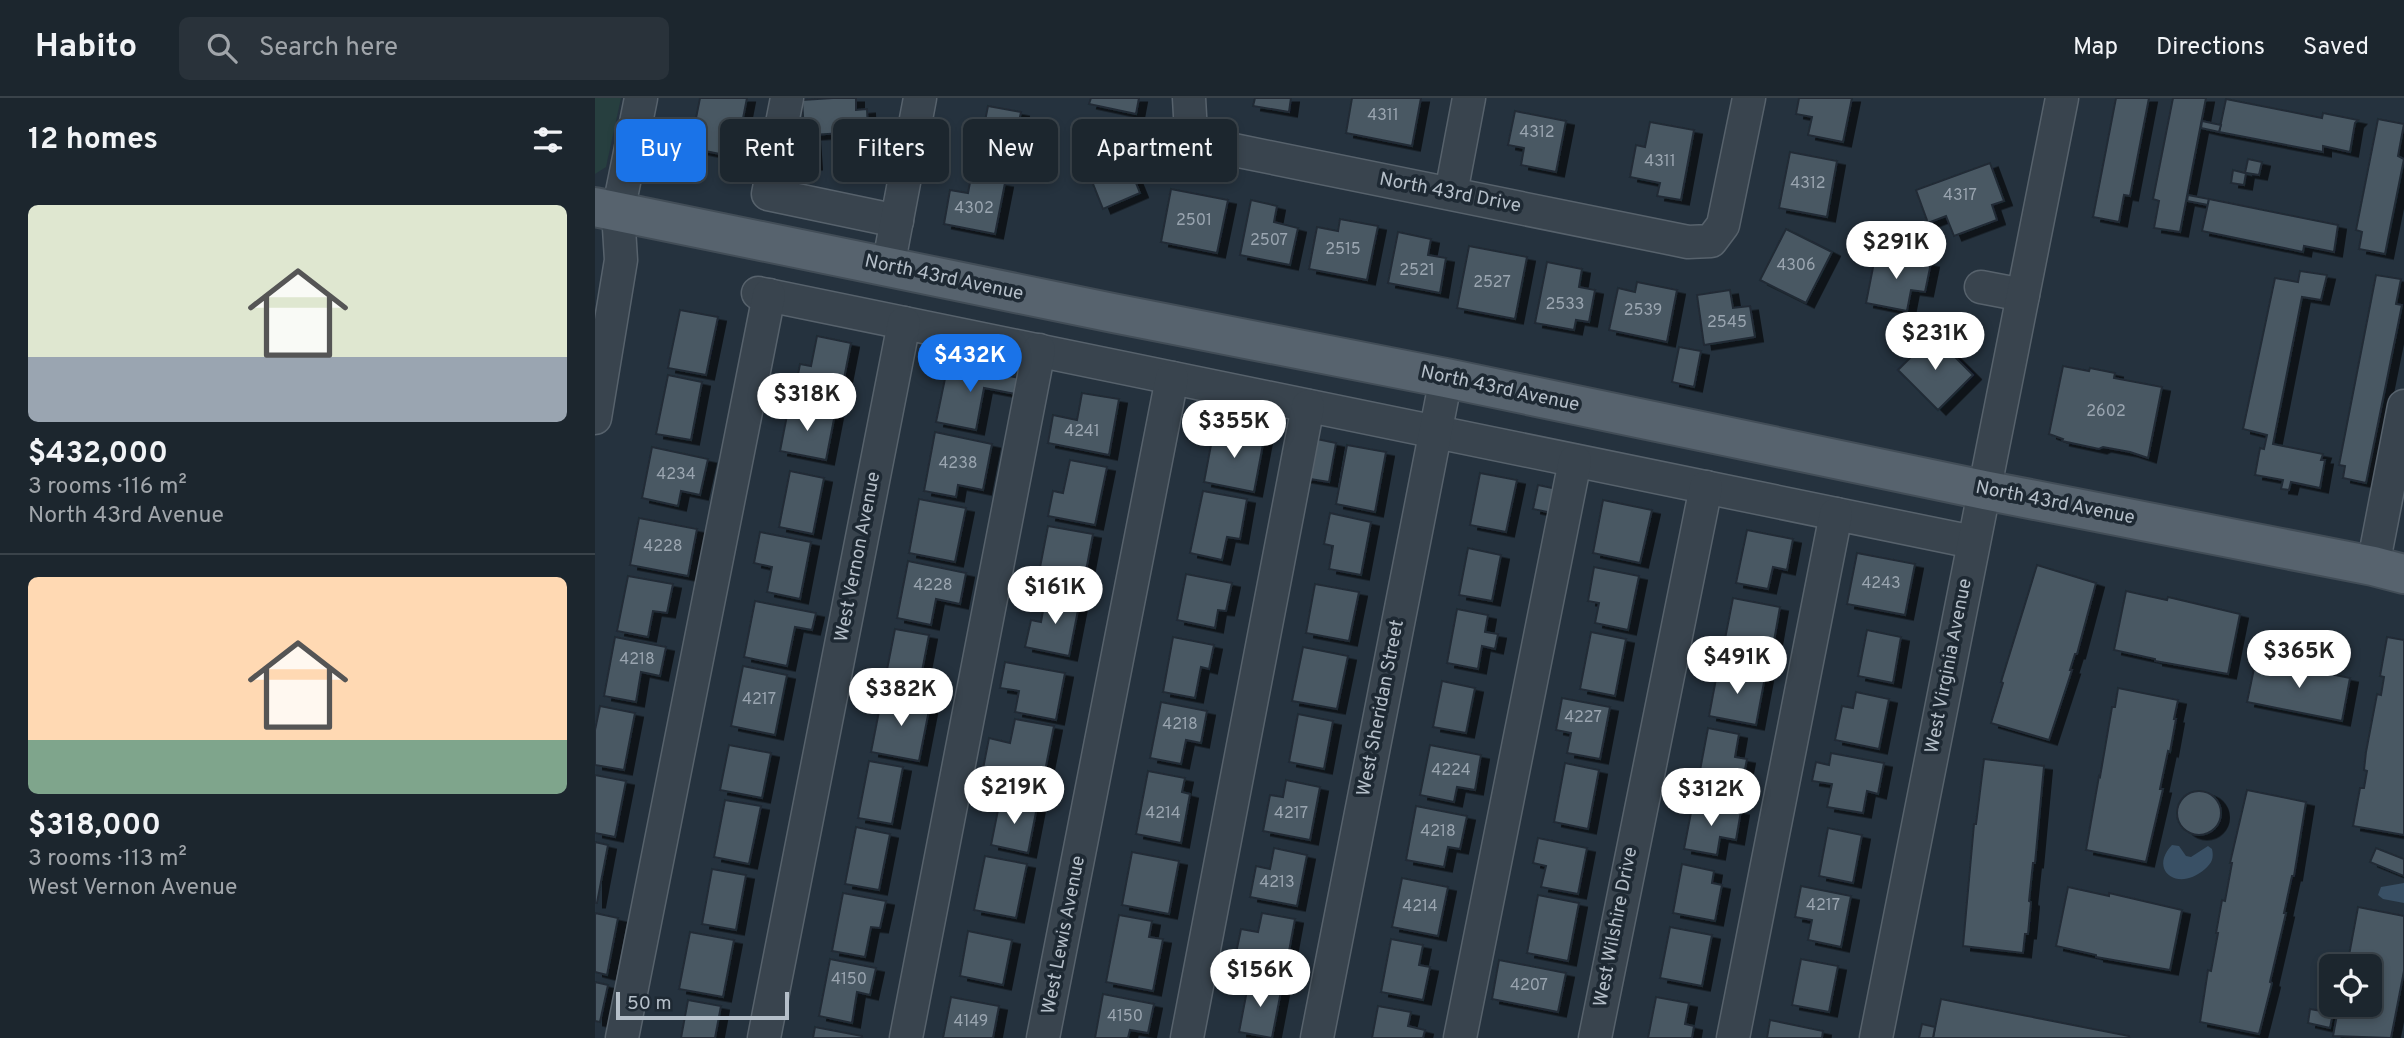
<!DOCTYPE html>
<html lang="en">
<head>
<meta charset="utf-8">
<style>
  body { margin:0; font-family:Overpass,sans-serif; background:#29323a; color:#f1f3f6; height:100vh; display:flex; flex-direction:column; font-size:26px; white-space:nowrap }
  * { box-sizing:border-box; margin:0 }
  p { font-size:23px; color:#a0a5aa }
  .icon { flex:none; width:38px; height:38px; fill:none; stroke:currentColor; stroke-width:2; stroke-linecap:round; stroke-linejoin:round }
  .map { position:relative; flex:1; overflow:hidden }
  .side { display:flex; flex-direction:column; background:#1c262e; width:595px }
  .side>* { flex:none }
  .hud { position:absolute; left:21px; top:21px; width:665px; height:63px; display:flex; gap:14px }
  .tools { position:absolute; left:1724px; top:856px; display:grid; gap:14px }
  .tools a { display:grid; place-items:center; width:63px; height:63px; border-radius:10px; background:#1c262e; box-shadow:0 4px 10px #0003,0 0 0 2px #3a434a; font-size:35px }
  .scale { position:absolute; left:21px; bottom:18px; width:173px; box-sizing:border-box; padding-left:7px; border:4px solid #b5bfc9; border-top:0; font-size:19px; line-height:24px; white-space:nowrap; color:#b5bfc9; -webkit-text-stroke:5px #1e2933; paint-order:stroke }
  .price { position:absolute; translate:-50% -60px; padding:0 16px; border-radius:24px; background:#fff; color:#222; font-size:23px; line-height:46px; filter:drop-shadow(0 2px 4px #0008) }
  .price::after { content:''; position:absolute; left:50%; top:42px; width:21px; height:16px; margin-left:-10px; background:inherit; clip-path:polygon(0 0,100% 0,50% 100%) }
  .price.selected { background:#1a73e8; color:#fff }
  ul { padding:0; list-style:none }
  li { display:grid; align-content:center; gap:14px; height:371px; padding:0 28px }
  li+li { border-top:2px solid #3a434a }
  li span { display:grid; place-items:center; height:217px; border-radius:10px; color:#555 }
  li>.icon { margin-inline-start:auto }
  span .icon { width:126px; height:126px; fill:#fffc; stroke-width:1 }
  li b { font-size:30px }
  h2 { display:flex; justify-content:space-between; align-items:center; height:84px; padding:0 28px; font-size:30px }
  .tag { padding:0 24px; border-radius:10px; background:#1c262e; box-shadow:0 4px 10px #0003,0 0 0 2px #3a434a; font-size:24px; line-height:63px }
  .tag.selected { background:#1a73e8; color:#fff }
  header { display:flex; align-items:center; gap:42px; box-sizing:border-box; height:98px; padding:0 35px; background:#1c262e; border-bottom:2px solid #3a434a }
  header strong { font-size:33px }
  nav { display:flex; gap:38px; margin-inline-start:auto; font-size:24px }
  .search { width:490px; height:63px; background:#29323a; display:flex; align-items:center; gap:18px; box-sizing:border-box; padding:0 24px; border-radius:10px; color:#a0a5aa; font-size:26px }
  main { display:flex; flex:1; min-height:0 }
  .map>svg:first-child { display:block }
  .green { fill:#273f3f }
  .water { fill:#395065 }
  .building { fill:#495864; stroke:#202b35; stroke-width:2; filter:url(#shadow) }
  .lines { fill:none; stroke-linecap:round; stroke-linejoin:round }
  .minor-casing { stroke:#57626c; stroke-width:35 }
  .major-casing { stroke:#424d57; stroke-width:42 }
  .minor { stroke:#39444e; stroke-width:32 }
  .major { stroke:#57636e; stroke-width:38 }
  .labels { text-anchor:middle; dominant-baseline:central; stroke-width:7; stroke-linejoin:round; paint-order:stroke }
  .number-label { font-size:16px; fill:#9aa5b0 }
  .street-label { font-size:19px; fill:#b5bfc9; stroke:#1e2933 }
</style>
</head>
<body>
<header>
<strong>Habito</strong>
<div class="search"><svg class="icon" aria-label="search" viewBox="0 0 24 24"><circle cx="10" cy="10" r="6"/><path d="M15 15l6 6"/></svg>Search here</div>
<nav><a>Map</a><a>Directions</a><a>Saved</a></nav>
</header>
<main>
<section class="side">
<h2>12 homes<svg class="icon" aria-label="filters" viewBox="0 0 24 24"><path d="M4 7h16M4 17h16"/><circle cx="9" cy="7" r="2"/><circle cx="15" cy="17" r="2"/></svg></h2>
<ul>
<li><span style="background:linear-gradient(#dfe7d0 70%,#9aa5b1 0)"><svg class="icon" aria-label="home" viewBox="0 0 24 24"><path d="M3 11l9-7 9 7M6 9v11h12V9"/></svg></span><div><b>$432,000</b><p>3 rooms · 116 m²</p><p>North 43rd Avenue</p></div></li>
<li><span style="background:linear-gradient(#ffd9b3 75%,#7fa58c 0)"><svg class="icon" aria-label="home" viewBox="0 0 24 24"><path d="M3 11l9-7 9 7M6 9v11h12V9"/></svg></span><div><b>$318,000</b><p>3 rooms · 113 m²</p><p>West Vernon Avenue</p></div></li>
</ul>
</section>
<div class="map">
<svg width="1809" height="940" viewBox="0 0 1809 940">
  <defs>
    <filter id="shadow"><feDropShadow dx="8" dy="4.5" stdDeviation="0" flood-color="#0009"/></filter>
  </defs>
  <rect width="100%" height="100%" fill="#25323e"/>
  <polygon class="green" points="0,0 26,0 11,69 0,76"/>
  <g class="water">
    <path d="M 1577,747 L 1584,748 L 1591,758 L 1596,759 L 1613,748 L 1617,751 C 1619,760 1617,765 1610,771 C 1583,795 1553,772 1577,747 Z"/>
    <polygon points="1809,785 1809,805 1788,801 1783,797 1786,789"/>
  </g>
  <g class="building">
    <polygon points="105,0 152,0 144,41 134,39 130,57 95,50"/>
    <polygon points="238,0 261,0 261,12 272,11 274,55 250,57 248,35 217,37 219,67 196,69 193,34 209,33 207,2"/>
    <polygon points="496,0 544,0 541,16 494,6"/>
    <polygon points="660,0 696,0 694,14 658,8"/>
    <polygon points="757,0 826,0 817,48 751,35"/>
    <polygon points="1204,0 1257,0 1248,44 1213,37 1217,19 1201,16"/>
    <polygon points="1521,0 1554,0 1535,98 1529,97 1524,124 1498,119"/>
    <polygon points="1578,0 1611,0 1585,134 1559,130 1564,103 1558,101"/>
    <polygon points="1631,1 1727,20 1728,15 1763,22 1760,25 1755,54 1728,48 1728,54 1624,34"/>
    <polygon points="393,8 426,14 415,68 372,59 378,26 389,28"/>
    <polygon points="920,13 971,23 961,74 926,67 929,50 913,47"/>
    <polygon points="1783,21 1809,26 1803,58 1809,61 1790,156 1764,151 1767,134 1761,132"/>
    <polygon points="1607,23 1626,27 1624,34 1606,30"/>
    <polygon points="1055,24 1099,32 1086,102 1062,98 1065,85 1035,79 1041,47 1050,49"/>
    <polygon points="543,41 555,73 539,80 545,95 508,111 489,63"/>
    <polygon points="1195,54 1242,63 1232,119 1184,110"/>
    <polygon points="1653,61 1667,64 1664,77 1651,75 1649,87 1636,85 1638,72 1650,75"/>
    <polygon points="1395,65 1409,103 1397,107 1402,122 1359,138 1351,118 1333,125 1321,92"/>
    <polygon points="376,79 410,85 400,136 349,126 355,92 373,95"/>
    <polygon points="576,91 633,102 622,155 566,144"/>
    <polygon points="1593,97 1614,101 1613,107 1592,103"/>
    <polygon points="1614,101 1743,127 1739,154 1709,148 1708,154 1607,133"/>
    <polygon points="656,102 682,108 679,124 703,130 695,167 645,157"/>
    <polygon points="745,121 783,128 772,182 714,171 722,129 743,133"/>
    <polygon points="1191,131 1237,154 1211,205 1165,182"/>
    <polygon points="803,134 836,141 833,157 851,160 845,195 793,185"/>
    <polygon points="874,148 932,159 920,221 862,210"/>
    <polygon points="1281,154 1336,165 1330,194 1316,192 1312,213 1271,205"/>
    <polygon points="952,164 987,171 984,189 1000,192 994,224 981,222 979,232 940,225"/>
    <polygon points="1705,173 1732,177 1726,202 1707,199 1678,346 1728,356 1726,362 1730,362 1725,390 1696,384 1694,392 1686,391 1688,382 1660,377 1665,350 1669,351 1672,337 1648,331 1680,180 1703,184"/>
    <polygon points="1781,177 1806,181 1801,206 1807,207 1771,385 1748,380 1750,368 1744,367"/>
    <polygon points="1042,184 1082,192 1072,244 1014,232 1023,190 1040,194"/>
    <polygon points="1135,192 1138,210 1155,208 1160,239 1109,247 1102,197"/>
    <polygon points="85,212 123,219 111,277 73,270"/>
    <polygon points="1338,237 1378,277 1343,312 1303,272"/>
    <polygon points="222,238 256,245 244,306 199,297 205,266 216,268"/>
    <polygon points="1084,249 1106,253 1099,289 1077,284"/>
    <polygon points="353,266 429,281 426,297 389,290 381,332 341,324"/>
    <polygon points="1468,268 1494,273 1495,270 1520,275 1519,280 1567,289 1553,360 1535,354 1508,349 1504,351 1467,343 1468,341 1454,336"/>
    <polygon points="73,277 107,284 96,342 61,336"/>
    <polygon points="487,295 524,301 514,357 453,345 458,317 482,322"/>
    <polygon points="194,307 240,316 231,362 185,353"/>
    <polygon points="619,331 669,341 659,394 609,384"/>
    <polygon points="340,334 397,346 388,392 363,387 361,399 329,393"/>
    <polygon points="717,340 741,345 734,384 709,380"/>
    <polygon points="752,347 791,354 780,414 741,406"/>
    <polygon points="57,349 113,361 105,397 86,393 83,408 47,400"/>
    <polygon points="475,362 512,369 500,427 453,418 458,393 468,395"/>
    <polygon points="195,373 229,380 218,436 184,429"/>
    <polygon points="885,375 922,382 911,434 875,427"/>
    <polygon points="943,387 962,391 957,415 938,411"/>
    <polygon points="608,393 652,401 645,441 632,439 627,462 595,455"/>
    <polygon points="324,401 371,410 360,464 314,455"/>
    <polygon points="1008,402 1057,412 1045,465 998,455"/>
    <polygon points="735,415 776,424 766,477 734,471 738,448 729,446"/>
    <polygon points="44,420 102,431 93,478 35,467"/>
    <polygon points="453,428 498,436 487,494 442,485"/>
    <polygon points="1152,432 1198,441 1192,472 1178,469 1173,491 1141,485"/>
    <polygon points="165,434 216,444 205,501 172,494 177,469 159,465"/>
    <polygon points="873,450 906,457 897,503 864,497"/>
    <polygon points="1262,455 1320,466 1310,517 1252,506"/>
    <polygon points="313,463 371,475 365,506 341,501 336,527 302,520"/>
    <polygon points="1442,467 1501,485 1482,556 1480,556 1475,572 1477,572 1454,642 1396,625 1408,585 1406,584"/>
    <polygon points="999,469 1044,478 1033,532 1000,525 1004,505 993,503"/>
    <polygon points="591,476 637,485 631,513 623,512 620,530 582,522"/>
    <polygon points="33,478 78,486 72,515 58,513 53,539 22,533"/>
    <polygon points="720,486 764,494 754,543 711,535"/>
    <polygon points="1531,493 1572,502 1573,499 1645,516 1633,576 1560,563 1560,561 1519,552"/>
    <polygon points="451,496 485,502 474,558 430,549 436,522 446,524"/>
    <polygon points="1138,500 1185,509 1176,560 1128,551"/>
    <polygon points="160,503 221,515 217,532 200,529 192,568 149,559"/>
    <polygon points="862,511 893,517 890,534 903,536 900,551 887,548 883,571 852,565"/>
    <polygon points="300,531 334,537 323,594 289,587"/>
    <polygon points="1272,532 1306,539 1298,585 1263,578"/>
    <polygon points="996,534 1031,541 1020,598 985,591"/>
    <polygon points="20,539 71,549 65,578 46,574 41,604 9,598"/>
    <polygon points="578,539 619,547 614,571 606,569 600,600 568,594"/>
    <polygon points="1792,539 1809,542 1809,737 1758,728 1765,690 1769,690 1772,673 1769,672 1771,654 1782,596 1786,597 1789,579 1785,578"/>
    <polygon points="708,549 753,558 742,611 697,603"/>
    <polygon points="1661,561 1755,580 1747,623 1652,604"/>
    <polygon points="410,564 470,575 461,622 420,614 424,593 405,590"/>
    <polygon points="148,568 192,577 180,637 136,628"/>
    <polygon points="1123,570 1170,579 1161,627 1114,618"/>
    <polygon points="847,583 880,590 871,635 838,629"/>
    <polygon points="1523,590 1583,602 1579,621 1581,621 1575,654 1573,653 1565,691 1568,691 1551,764 1491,752 1504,678 1505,679 1517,609 1520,609"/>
    <polygon points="1261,594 1294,601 1284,651 1240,642 1247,608 1258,610"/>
    <polygon points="287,598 335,607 324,663 276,654"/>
    <polygon points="967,600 1015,609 1005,661 972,655 976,635 961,632"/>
    <polygon points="566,604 612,613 606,645 591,642 586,666 555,660"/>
    <polygon points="5,608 40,615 29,672 0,667 0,632"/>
    <polygon points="703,616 738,623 729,671 694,664"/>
    <polygon points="420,621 459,628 447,688 387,676 394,640 415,645"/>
    <polygon points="1113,630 1144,636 1140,659 1152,661 1146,692 1103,683"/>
    <polygon points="134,647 176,655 167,700 125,692"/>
    <polygon points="835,647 886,657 880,692 862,689 859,704 825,697"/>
    <polygon points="1236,655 1289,665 1283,696 1272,693 1268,715 1232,709 1237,686 1217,683 1221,664 1234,667"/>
    <polygon points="1389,661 1449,668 1440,765 1438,765 1434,803 1436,804 1433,836 1430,836 1428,855 1368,848 1379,726 1381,726"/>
    <polygon points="274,663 308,669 297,726 263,720"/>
    <polygon points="970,665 1004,672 993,731 959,724"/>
    <polygon points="553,673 590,680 587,694 595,696 586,745 541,736"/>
    <polygon points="0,677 31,683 20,739 0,735"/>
    <polygon points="691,682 725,689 715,742 668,733 675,697 688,699"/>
    <polygon points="1652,692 1711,704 1699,778 1697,778 1689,815 1691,815 1675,884 1677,885 1664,936 1605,924 1613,872 1616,873 1623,835 1621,835 1627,802 1630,803 1637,765 1635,765"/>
    <circle cx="1604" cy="715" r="22"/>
    <polygon points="130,702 166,708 154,766 119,759"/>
    <polygon points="405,702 442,709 433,755 396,747"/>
    <polygon points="1098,704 1146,713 1141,742 1125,739 1122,757 1089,751"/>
    <polygon points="821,708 872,718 865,751 853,749 849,769 811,762"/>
    <polygon points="261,729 295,736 284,792 250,786"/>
    <polygon points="1233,730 1267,737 1258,785 1224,778"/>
    <polygon points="943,740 992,750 983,796 946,789 951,768 938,765"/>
    <polygon points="0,744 13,747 2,805 0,805"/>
    <polygon points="679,750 712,757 702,808 655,799 661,768 675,771"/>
    <polygon points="1781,750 1809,761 1809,778 1775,764"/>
    <polygon points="537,754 584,763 574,816 527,807"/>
    <polygon points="390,758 432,766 421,820 379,812"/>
    <polygon points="1087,766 1119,773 1117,785 1127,787 1120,823 1078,815"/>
    <polygon points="117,771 151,777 141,832 107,826"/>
    <polygon points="807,780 853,789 843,838 797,829"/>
    <polygon points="1206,788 1256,798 1246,849 1213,842 1217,822 1200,819"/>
    <polygon points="1473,789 1514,798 1514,795 1587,812 1575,872 1501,859 1501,857 1461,848"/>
    <polygon points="248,795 291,803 285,830 276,829 270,859 237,853"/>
    <polygon points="943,797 984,805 973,863 932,855"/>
    <polygon points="1763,809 1809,818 1809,873 1796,940 1738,938 1744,906 1774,906 1774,868 1752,868"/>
    <polygon points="0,815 23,820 12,877 0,874"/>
    <polygon points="667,815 700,821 690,875 639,865 646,831 663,834"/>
    <polygon points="524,817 557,823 554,839 568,841 558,893 511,884"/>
    <polygon points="1075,829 1117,837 1107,888 1065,880"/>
    <polygon points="373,833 417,842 408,887 365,878"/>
    <polygon points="95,834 139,842 128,899 84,891"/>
    <polygon points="796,841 828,847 824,867 835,869 828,902 786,894"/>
    <polygon points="235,861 281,870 275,897 262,894 257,925 224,918"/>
    <polygon points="1206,861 1243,868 1234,914 1197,907"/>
    <polygon points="904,862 971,875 963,914 897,901"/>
    <polygon points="654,882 687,888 677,940 644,934"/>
    <polygon points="0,884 13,887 5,924 0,923"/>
    <polygon points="508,896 559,906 553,935 535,932 533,940 500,940"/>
    <polygon points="356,899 404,908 398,940 348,940"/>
    <polygon points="1061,899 1094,905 1090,926 1099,928 1097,940 1053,940"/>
    <polygon points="1346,901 1534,938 1534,940 1338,940"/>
    <polygon points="93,902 126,908 120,940 86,940"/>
    <polygon points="783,908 816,914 813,928 830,932 828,940 777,940"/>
    <polygon points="1715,911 1738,915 1735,930 1713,925"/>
    <polygon points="1175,922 1228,933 1227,940 1172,940"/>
    <polygon points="1327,926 1340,929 1338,940 1324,940"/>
    <polygon points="220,929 267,938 267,940 218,940"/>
  </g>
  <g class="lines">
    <defs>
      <g id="minor">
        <polyline points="192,0 173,96 302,123"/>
        <polyline points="594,0 596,35 624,49 1093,144 1116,143 1128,127 1154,0"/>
        <polyline points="856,95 874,0"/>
        <polyline points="293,169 325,0"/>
        <polyline points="1386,189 1428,197"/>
        <polyline points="163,195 1378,444"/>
        <polyline points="0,320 26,162 23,114 46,0"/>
        <polyline points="1778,468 1809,308"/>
        <polyline points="27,940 174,197"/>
        <polyline points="169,940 309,225"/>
        <polyline points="311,940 444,252"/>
        <polyline points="448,940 577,280"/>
        <polyline points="592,940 713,308"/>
        <polyline points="722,940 851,280"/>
        <polyline points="865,940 980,363"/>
        <polyline points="1000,940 1111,389"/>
        <polyline points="1138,940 1241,416"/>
        <polyline points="1281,940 1467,0"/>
      </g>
      <polyline id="major" points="0,109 518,215 851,280 1389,392 1778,468 1809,476"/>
    </defs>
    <use href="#minor" class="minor-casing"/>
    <use href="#major" class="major-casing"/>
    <use href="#minor" class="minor"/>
    <use href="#major" class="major"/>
  </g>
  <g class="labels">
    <g class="number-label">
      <text x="788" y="18">4311</text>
      <text x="942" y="35">4312</text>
      <text x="1065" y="64">4311</text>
      <text x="1213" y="86">4312</text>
      <text x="1365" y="98">4317</text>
      <text x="379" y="111">4302</text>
      <text x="599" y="123">2501</text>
      <text x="674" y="143">2507</text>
      <text x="748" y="152">2515</text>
      <text x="1201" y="168">4306</text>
      <text x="822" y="173">2521</text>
      <text x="897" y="185">2527</text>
      <text x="970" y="207">2533</text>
      <text x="1048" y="213">2539</text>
      <text x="1132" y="225">2545</text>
      <text x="1511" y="314">2602</text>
      <text x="487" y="334">4241</text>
      <text x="363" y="366">4238</text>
      <text x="81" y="377">4234</text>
      <text x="68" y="449">4228</text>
      <text x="1286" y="486">4243</text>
      <text x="338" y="488">4228</text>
      <text x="42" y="562">4218</text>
      <text x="164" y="602">4217</text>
      <text x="988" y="620">4227</text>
      <text x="585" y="627">4218</text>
      <text x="856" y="673">4224</text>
      <text x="568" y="716">4214</text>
      <text x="696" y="716">4217</text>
      <text x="843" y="734">4218</text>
      <text x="682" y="785">4213</text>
      <text x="1228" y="808">4217</text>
      <text x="825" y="809">4214</text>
      <text x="254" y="882">4150</text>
      <text x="934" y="888">4207</text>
      <text x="530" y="919">4150</text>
      <text x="376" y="924">4149</text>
    </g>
    <g class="street-label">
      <text transform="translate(855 95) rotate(11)">North 43rd Drive</text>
      <text transform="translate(349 180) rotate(12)">North 43rd Avenue</text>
      <text transform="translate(905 291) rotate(12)">North 43rd Avenue</text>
      <text transform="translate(1460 405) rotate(11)">North 43rd Avenue</text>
      <text transform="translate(263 459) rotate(-79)">West Vernon Avenue</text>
      <text transform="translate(1354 568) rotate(-79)">West Virginia Avenue</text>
      <text transform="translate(786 610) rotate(-79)">West Sheridan Street</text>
      <text transform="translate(1021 829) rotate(-79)">West Wilshire Drive</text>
      <text transform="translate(469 837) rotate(-79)">West Lewis Avenue</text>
    </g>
  </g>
</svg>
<div class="tools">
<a><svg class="icon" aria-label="locate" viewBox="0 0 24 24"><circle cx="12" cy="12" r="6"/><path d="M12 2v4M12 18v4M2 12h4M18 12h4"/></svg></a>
</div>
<div class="scale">50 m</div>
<b class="price" style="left:1301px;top:183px">$291K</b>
<b class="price" style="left:1340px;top:274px">$231K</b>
<b class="price selected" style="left:375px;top:296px">$432K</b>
<b class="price" style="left:212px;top:335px">$318K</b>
<b class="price" style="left:639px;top:362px">$355K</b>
<b class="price" style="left:460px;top:528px">$161K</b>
<b class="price" style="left:1704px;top:592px">$365K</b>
<b class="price" style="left:1142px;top:598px">$491K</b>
<b class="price" style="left:306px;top:630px">$382K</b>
<b class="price" style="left:419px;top:728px">$219K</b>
<b class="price" style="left:1116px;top:730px">$312K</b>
<b class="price" style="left:665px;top:911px">$156K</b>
<div class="hud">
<a class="tag selected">Buy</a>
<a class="tag">Rent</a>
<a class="tag">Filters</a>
<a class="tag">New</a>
<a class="tag">Apartment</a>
</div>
</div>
</main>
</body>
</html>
